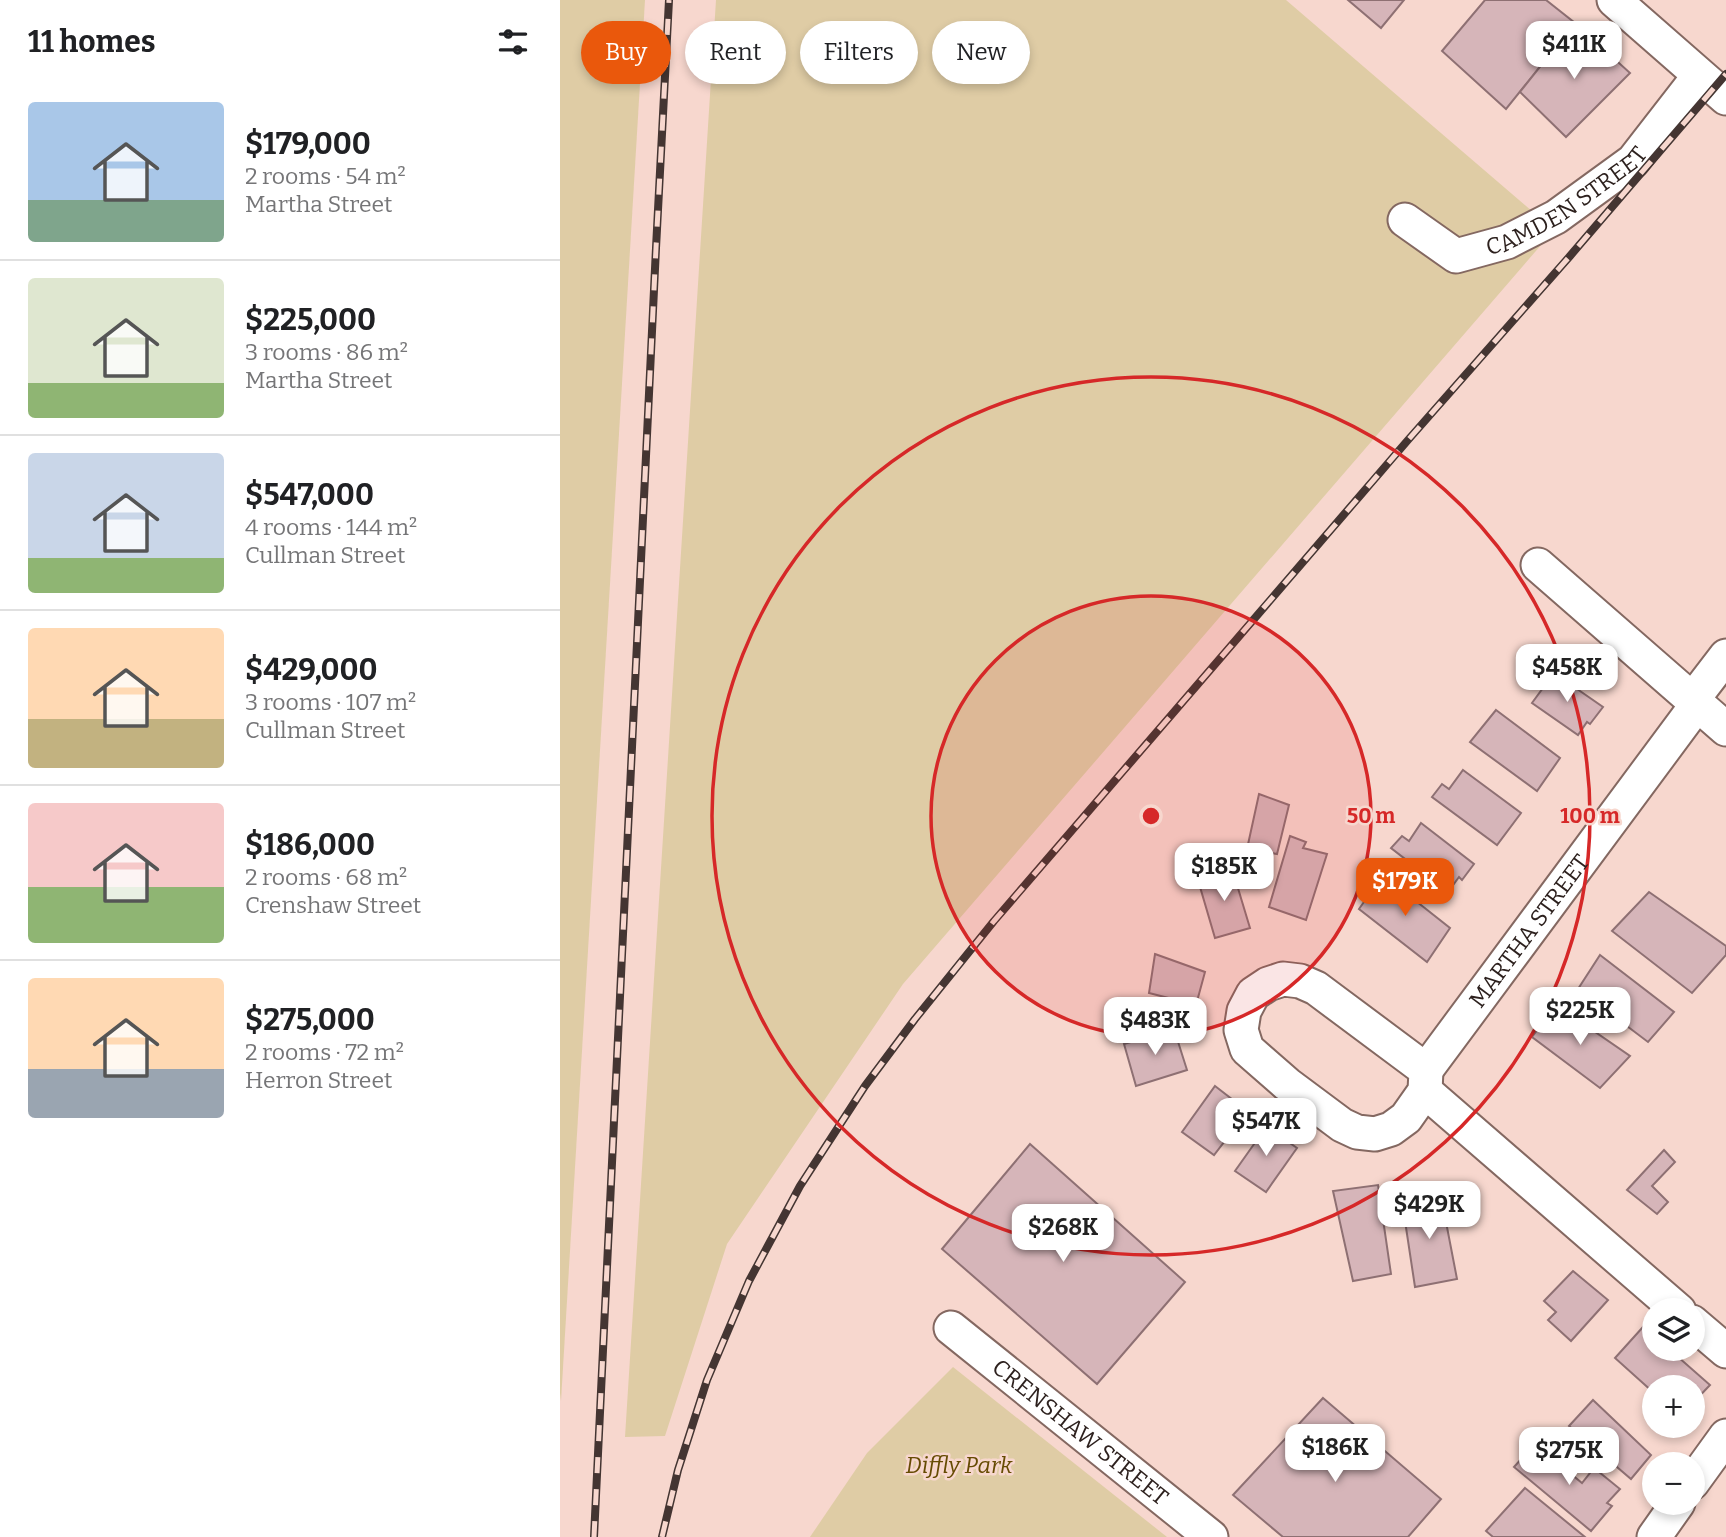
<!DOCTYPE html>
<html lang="en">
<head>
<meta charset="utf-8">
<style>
  body { margin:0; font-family:Bitter,serif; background:#f2f2f2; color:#202124; height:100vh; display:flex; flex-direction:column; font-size:26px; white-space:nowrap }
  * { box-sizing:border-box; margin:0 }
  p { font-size:23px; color:#757577 }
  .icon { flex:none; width:38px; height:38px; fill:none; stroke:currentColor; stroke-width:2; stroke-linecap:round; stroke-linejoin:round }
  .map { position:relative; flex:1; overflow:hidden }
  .panel { display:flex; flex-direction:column; background:#fff; width:560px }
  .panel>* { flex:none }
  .hud { position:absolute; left:21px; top:21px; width:665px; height:63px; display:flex; gap:14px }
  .buttons { position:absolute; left:1082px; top:1298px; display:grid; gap:14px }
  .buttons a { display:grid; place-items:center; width:63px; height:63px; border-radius:50%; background:#fff; box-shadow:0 4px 10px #0003; font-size:35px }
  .price { position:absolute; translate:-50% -60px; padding:0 16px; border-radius:14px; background:#fff; color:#222; font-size:23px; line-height:46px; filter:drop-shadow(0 2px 4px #0008) }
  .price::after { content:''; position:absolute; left:50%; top:42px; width:21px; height:16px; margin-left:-10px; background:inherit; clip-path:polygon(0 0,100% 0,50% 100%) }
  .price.selected { background:#ea580c; color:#fff }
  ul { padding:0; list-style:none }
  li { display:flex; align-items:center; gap:21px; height:175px; padding:0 28px }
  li+li { border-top:2px solid #e0e0e0 }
  li span { display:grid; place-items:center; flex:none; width:196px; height:140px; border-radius:7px; color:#555 }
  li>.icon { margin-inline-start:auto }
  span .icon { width:84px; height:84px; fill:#fffc; stroke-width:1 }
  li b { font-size:30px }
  h2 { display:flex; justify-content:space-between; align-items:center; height:84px; padding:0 28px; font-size:30px }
  .pill { padding:0 24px; border-radius:32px; background:#fff; box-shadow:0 4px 10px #0003; font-size:24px; line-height:63px }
  .pill.selected { background:#ea580c; color:#fff }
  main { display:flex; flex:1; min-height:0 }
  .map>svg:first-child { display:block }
  .green { fill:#dfcca5 }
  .building { fill:#d6b5b9; stroke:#8e7073; stroke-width:2 }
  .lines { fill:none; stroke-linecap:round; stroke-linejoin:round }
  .minor-casing { stroke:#846861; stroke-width:37 }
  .minor { stroke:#fff; stroke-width:33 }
  .rail-casing { stroke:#443532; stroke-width:8 }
  .rail { stroke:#f7d7ce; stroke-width:5; stroke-dasharray:16; stroke-linecap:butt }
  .ring { fill:none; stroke:#d62828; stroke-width:3.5 }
  .labels { text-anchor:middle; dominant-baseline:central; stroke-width:5; stroke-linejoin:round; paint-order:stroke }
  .street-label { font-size:23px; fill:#2d211e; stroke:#f7d7ce }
  .park-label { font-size:23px; font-style:italic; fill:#664b03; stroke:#f7d7ce }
  .centre { fill:#d62828; stroke:#f7d7ce; stroke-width:3.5 }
  .ring-label { font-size:21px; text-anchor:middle; font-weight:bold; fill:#d62828; stroke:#f7d7ce; stroke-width:5; stroke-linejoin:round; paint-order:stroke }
</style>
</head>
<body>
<main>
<section class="panel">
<h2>11 homes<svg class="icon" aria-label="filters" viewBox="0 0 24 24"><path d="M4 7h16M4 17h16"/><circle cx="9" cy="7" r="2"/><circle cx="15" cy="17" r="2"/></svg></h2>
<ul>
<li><span style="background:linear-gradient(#a9c7e8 70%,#7fa58c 0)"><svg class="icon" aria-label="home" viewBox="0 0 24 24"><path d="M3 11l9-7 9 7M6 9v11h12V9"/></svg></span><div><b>$179,000</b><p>2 rooms · 54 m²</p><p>Martha Street</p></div></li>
<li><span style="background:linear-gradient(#dfe7d0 75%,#8fb573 0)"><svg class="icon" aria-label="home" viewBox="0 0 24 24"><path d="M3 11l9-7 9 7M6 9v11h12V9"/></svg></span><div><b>$225,000</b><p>3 rooms · 86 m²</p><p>Martha Street</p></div></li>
<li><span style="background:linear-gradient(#c9d6e8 75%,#8fb573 0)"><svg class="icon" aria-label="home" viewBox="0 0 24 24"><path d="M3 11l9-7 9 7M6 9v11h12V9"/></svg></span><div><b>$547,000</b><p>4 rooms · 144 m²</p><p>Cullman Street</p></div></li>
<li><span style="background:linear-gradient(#ffd9b3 65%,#c2b280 0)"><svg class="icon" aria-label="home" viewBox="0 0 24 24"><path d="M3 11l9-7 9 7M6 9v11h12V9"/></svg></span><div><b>$429,000</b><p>3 rooms · 107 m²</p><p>Cullman Street</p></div></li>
<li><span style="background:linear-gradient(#f6c9c9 60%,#8fb573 0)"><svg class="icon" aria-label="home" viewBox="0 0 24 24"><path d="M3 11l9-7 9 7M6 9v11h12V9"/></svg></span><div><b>$186,000</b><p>2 rooms · 68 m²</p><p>Crenshaw Street</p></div></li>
<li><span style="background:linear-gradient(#ffd9b3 65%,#9aa5b1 0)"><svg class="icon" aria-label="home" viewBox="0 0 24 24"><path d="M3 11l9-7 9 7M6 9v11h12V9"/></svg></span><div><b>$275,000</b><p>2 rooms · 72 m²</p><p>Herron Street</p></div></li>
</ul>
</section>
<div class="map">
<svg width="1166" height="1537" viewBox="0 0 1166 1537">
  <rect width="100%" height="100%" fill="#f7d7ce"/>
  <g class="green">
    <polygon points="0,0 85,0 1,1401 0,1393"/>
    <polygon points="156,0 726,0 994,230 343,984 167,1244 105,1436 65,1437"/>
    <polygon points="393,1367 607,1537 250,1537 307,1453"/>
  </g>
  <g class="building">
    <polygon points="788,0 844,0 821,28"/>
    <polygon points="925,0 986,0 1015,23 946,109 882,51"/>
    <polygon points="1015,23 1070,73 1006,137 960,92"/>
    <polygon points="994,673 1043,707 1030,724 1027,722 1018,735 972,703"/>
    <polygon points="936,710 1000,758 977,791 910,742"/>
    <polygon points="903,770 961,813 937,845 872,797 882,784 889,789"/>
    <polygon points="699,794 729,805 717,854 687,849"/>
    <polygon points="861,823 914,864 902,880 899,877 888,892 831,848 842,836 849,841"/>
    <polygon points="730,836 746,842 743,848 767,854 746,920 709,907"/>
    <polygon points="671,865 690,928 655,938 638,880"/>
    <polygon points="823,875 890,928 867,962 799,909"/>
    <polygon points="1089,892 1166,946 1166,955 1132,993 1052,931"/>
    <polygon points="595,954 645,972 636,1005 589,993"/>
    <polygon points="1040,955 1114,1012 1088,1042 1018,989"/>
    <polygon points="996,1005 1070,1056 1040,1088 972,1037"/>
    <polygon points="614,1029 627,1070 576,1086 564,1044"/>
    <polygon points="655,1086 677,1103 680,1101 691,1107 654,1155 622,1132"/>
    <polygon points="709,1123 723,1132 720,1136 737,1148 706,1192 675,1171"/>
    <polygon points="470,1144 625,1282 537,1384 382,1249"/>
    <polygon points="1104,1150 1115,1162 1092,1186 1108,1202 1097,1214 1067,1190"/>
    <polygon points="818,1185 831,1274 793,1281 773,1191"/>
    <polygon points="881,1196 897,1279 855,1287 842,1201"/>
    <polygon points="1013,1271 1048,1300 1011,1341 988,1320 996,1312 984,1301"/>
    <polygon points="1083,1327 1094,1336 1094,1349 1109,1349 1150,1385 1132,1404 1132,1388 1094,1388 1094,1393 1055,1358"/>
    <polygon points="763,1398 881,1499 848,1537 723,1537 673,1495"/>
    <polygon points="1033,1400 1091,1455 1071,1479 1009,1426"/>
    <polygon points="975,1444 1022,1483 1034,1468 1060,1489 1047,1503 1052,1506 1031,1531 954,1467"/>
    <polygon points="965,1488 1025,1537 933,1537 926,1531"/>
  </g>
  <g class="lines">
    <defs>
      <g id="minor">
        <polyline points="1054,0 1166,98"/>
        <path id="s1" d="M 845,220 L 896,256 L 947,242 L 996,217 L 1073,161 L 1139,76"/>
        <polyline points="978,565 1166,729"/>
        <polygon points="723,979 740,981 756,988 866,1070 865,1091 846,1118 831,1129 815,1134 797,1132 782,1125 727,1084 687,1049 681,1030 684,1011 693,994 708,984"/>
        <path id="s2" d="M 866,1070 L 1133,710 L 1133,699 L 1166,656"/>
        <polyline points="865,1091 1119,1311"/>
        <polyline points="1132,1322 1166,1351"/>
        <path id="s3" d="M 391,1328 L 651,1537"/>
        <polyline points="1132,1483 1166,1436"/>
        <polyline points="1094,1537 1118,1503"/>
      </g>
    </defs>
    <use href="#minor" class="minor-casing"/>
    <use href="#minor" class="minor"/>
    <defs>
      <g id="rail">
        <polyline points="34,1537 96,248 109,0"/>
        <polyline points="102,1537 118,1470 147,1380 189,1281 240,1186 305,1086 355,1019 434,921 848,440 1010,256 1166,74"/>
      </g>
    </defs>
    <use href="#rail" class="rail-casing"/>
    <use href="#rail" class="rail"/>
  </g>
  <circle cx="591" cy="816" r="220" fill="#d62828" fill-opacity=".12"/>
  <g class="ring">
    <circle cx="591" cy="816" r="220"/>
    <circle cx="591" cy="816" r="439"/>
  </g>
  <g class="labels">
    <g class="street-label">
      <text stroke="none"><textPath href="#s1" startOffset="187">CAMDEN STREET</textPath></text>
      <text stroke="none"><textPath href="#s2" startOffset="173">MARTHA STREET</textPath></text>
      <text stroke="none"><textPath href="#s3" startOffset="166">CRENSHAW STREET</textPath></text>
    </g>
    <g class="park-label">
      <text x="399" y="1465">Diffly Park</text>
    </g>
  </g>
  <circle cx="591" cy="816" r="10" class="centre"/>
  <g class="ring-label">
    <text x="811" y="823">50 m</text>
    <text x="1030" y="823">100 m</text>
  </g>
</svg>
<div class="buttons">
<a><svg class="icon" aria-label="layers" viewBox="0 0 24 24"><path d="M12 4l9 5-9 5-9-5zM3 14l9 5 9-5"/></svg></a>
<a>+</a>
<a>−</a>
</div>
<b class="price" style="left:1014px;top:81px">$411K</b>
<b class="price" style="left:1007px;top:704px">$458K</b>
<b class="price" style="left:664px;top:903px">$185K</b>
<b class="price selected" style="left:845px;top:918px">$179K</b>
<b class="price" style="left:1020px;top:1047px">$225K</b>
<b class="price" style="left:595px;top:1057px">$483K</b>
<b class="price" style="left:706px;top:1158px">$547K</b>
<b class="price" style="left:869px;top:1241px">$429K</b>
<b class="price" style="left:503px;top:1264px">$268K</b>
<b class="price" style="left:775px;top:1484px">$186K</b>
<b class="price" style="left:1009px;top:1487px">$275K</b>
<div class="hud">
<a class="pill selected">Buy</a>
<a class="pill">Rent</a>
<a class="pill">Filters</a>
<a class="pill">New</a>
</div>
</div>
</main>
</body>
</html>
